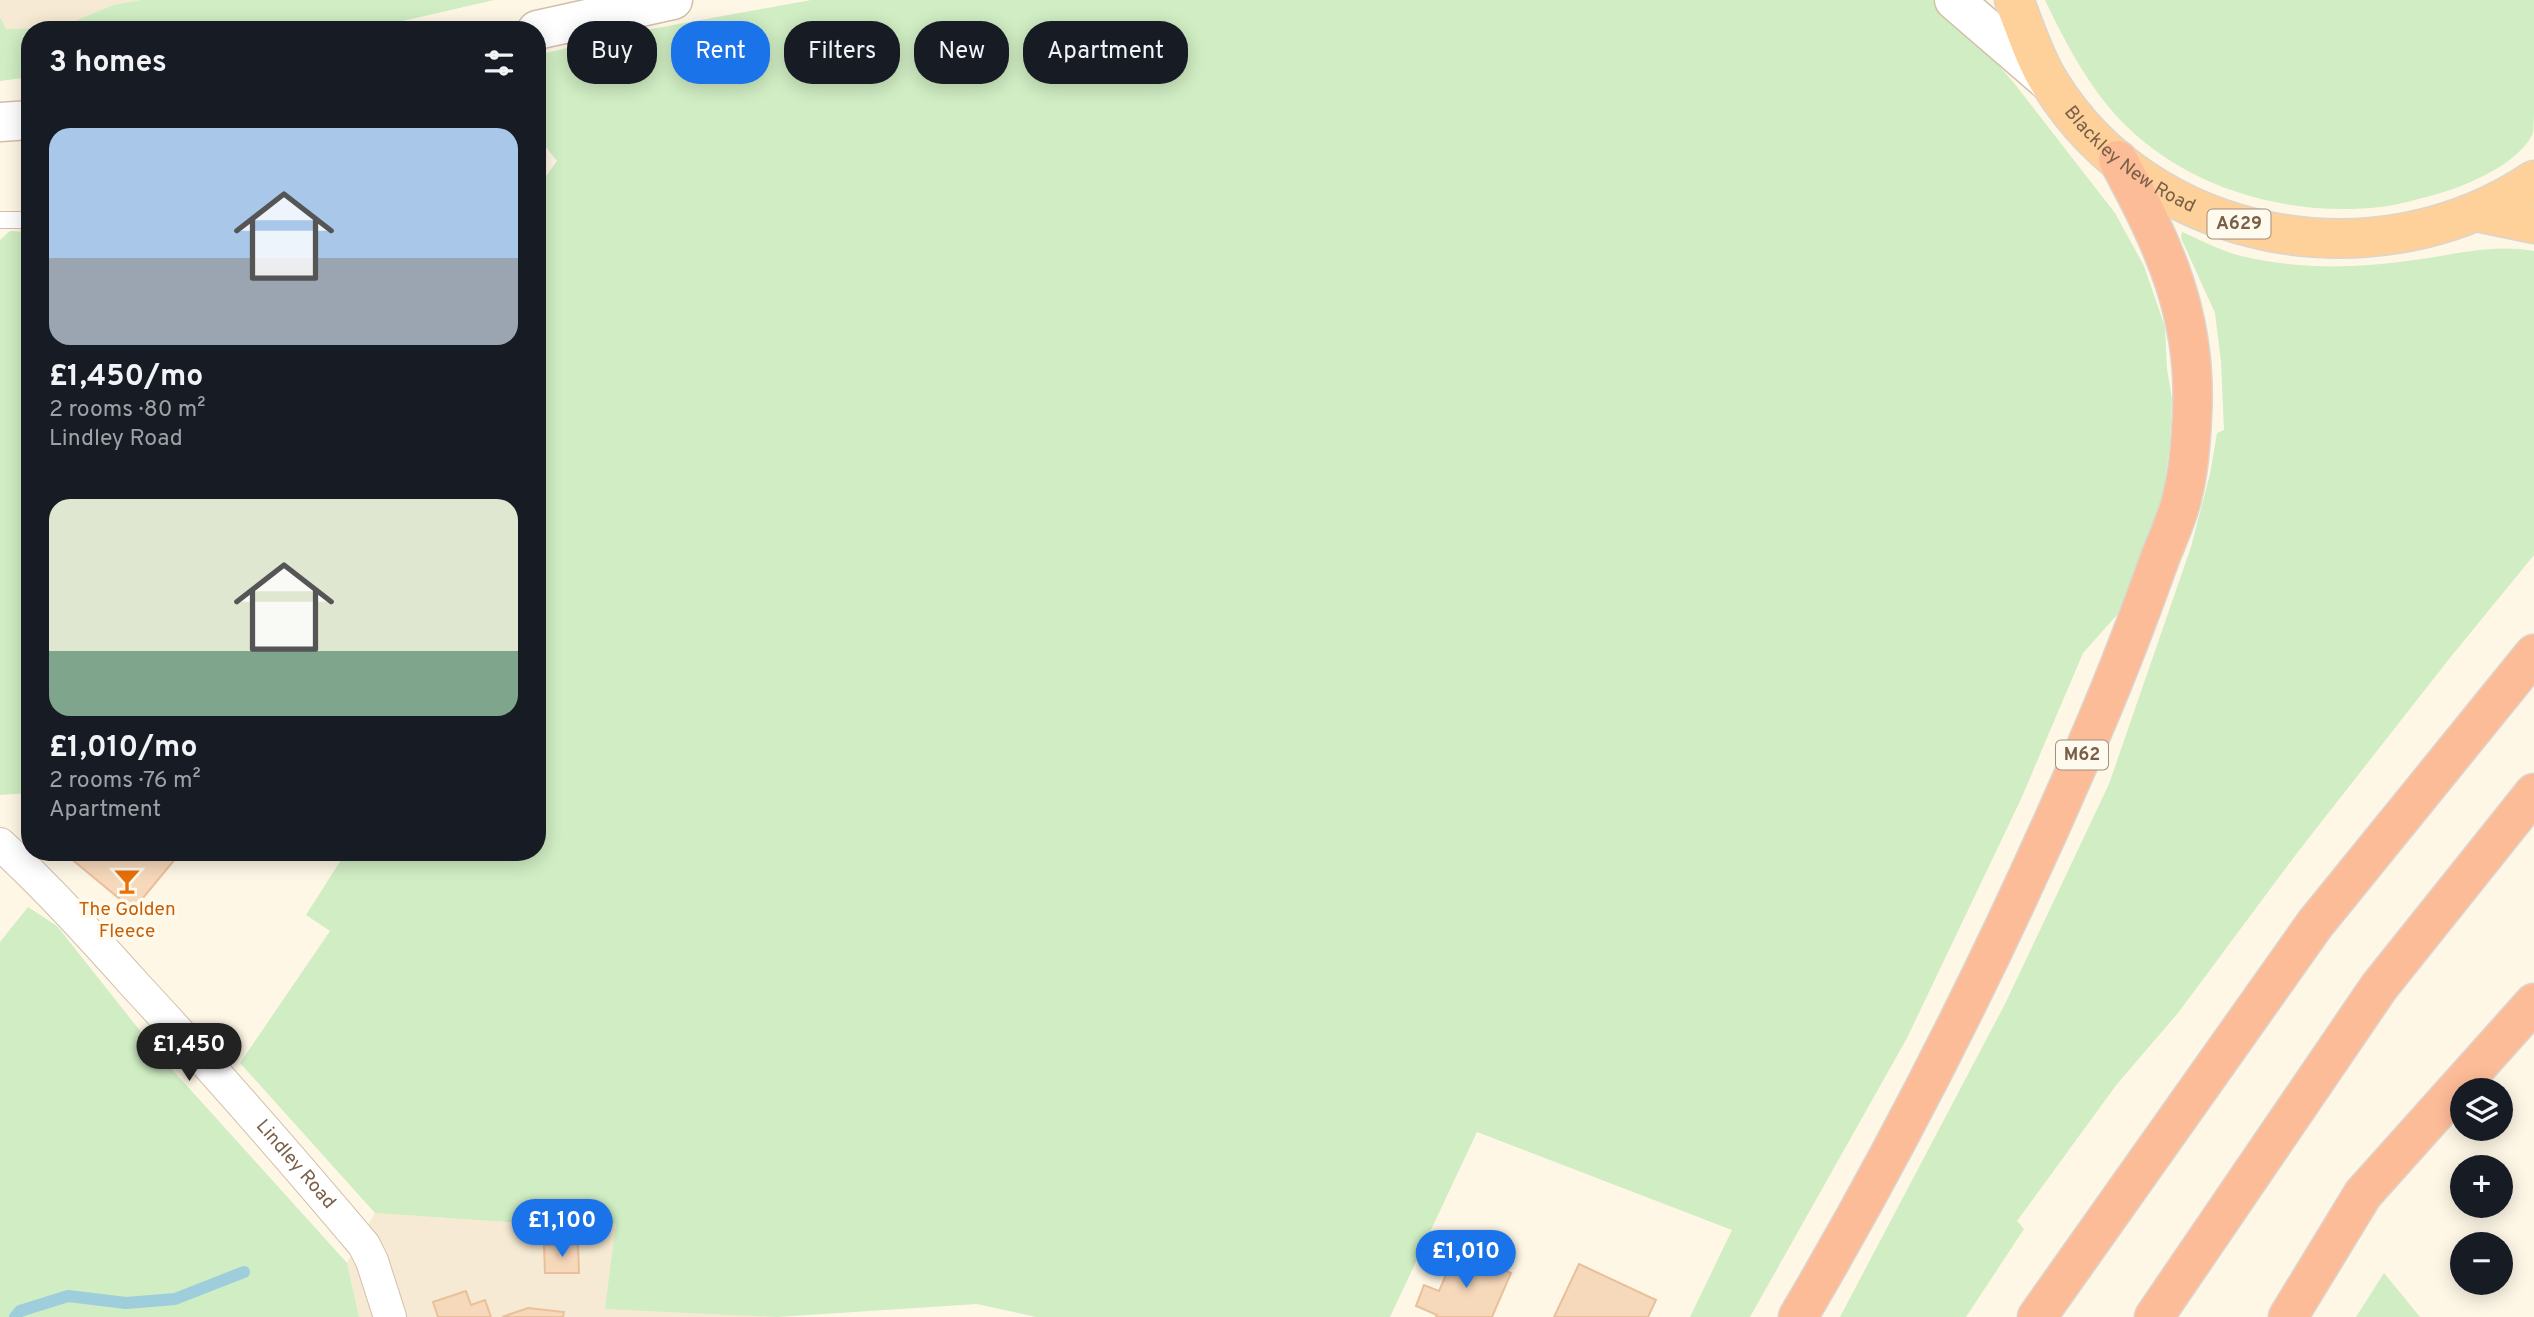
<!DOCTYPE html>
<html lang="en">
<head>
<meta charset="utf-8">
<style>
  body { margin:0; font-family:Overpass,sans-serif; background:#20242c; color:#f1f3f6; height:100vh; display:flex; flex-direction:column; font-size:26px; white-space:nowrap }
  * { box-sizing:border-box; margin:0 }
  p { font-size:23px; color:#9ea1a6 }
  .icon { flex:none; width:38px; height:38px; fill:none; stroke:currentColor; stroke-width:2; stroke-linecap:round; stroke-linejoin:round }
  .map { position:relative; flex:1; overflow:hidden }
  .drawer { position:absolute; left:21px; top:21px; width:525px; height:840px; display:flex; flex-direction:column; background:#171b24; border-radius:28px; box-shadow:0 4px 18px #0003 }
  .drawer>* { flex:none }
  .guide { position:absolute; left:567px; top:21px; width:665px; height:63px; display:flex; gap:14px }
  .fabs { position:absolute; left:2450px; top:1078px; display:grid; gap:14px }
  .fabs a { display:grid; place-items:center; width:63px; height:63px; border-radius:50%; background:#171b24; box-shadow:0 4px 18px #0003; font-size:35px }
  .price { position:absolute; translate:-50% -60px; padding:0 16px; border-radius:24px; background:#1a73e8; color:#fff; font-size:23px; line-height:46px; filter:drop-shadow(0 2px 4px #0008) }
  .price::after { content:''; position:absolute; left:50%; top:42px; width:21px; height:16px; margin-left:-10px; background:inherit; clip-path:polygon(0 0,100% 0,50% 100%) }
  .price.current { background:#222; color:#fff }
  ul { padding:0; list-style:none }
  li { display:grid; align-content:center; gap:14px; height:371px; padding:0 28px }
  li span { display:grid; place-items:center; height:217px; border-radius:21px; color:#555 }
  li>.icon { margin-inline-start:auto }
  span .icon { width:126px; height:126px; fill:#fffc; stroke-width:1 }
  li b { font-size:30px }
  h2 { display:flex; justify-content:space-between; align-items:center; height:84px; padding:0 28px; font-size:30px }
  .tag { padding:0 24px; border-radius:28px; background:#171b24; box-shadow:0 4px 18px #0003; font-size:24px; line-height:63px }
  .tag.current { background:#1a73e8; color:#fff }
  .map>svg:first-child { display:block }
  .residential { fill:#f6ead4 }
  .green { fill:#d0edc3 }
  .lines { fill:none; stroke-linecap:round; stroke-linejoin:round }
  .stream { stroke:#9ecddc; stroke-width:12 }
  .building { fill:#f6d8bb; stroke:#eac09a; stroke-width:2 }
  .service-casing { stroke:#d1bfaa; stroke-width:18 }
  .minor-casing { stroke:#d1bfaa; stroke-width:34 }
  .tertiary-casing { stroke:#d1bfaa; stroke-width:41 }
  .trunk-casing { stroke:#dcd5cf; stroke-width:41 }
  .motorway-casing { stroke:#dcd5cf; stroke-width:41 }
  .service { stroke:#fff; stroke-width:16 }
  .minor { stroke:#fff; stroke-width:32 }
  .tertiary { stroke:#fff; stroke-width:38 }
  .trunk { stroke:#fed09a; stroke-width:38 }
  .motorway { stroke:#fdbc98; stroke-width:38 }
  .labels { text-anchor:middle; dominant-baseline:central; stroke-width:7; stroke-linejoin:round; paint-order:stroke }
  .shield { fill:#fffaee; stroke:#a28e7a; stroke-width:2 }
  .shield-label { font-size:18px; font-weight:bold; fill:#7a5f48 }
  .street-label { font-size:19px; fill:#7a5f48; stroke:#fffaee }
  .food-label { font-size:19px; fill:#c56008; stroke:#fffaee }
</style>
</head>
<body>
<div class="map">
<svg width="2534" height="1317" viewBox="0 0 2534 1317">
  <rect width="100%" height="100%" fill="#fef7e6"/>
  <g class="residential">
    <polygon points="0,0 141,0 113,5 58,28 5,29 0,17"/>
    <polygon points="375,1213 596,1228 616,1223 606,1308 777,1317 359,1317 347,1263"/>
  </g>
  <g class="green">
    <polygon points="141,0 494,0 364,30 30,30 30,77 0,81 0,17 6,29 58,28 113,5"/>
    <polygon points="811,0 1932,0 1942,6 1977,40 2014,83 2115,213 2144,266 2165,327 2167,369 2172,399 2170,445 2161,510 2124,607 2083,653 2021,799 1907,1038 1750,1317 1690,1317 1732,1230 1477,1132 1390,1317 1036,1317 977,1304 777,1317 605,1309 616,1223 596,1228 375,1213 240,1063 330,931 306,915 346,852 537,852 537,189 557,161 537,136 537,55 646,30"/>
    <path d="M 2045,0 L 2534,0 C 2534,34 2534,67 2534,101 C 2534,110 2534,125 2533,133 C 2520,163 2467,186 2437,194 C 2418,199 2399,205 2380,207 C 2281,218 2171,184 2107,105 C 2082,74 2062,36 2045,0 Z"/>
    <polygon points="10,231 30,232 30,793 0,795 0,240"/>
    <path d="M 2182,232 C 2201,240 2221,251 2241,256 C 2296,269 2351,269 2407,261 C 2450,256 2490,243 2534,251 L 2534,555 L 2449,659 L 2297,853 L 2178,1013 L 2117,1084 L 2017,1221 L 2024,1229 L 1966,1317 L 1840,1317 L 2005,1004 L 2109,784 L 2191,547 L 2210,474 L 2217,433 L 2224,430 L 2221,362 L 2215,313 L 2181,238 Z"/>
    <polygon points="28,907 57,926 160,1056 347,1263 359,1317 0,1317 0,942"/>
    <polygon points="2384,1273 2420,1317 2356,1317"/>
  </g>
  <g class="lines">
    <polyline class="stream" points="15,1317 20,1311 68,1296 126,1303 175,1299 244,1272"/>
  </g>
  <g class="building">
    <polygon points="63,852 181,852 133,910"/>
    <polygon points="578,1244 579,1273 545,1273 544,1245"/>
    <polygon points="1457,1250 1511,1273 1492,1317 1436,1317 1437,1315 1416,1306 1424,1285 1439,1291"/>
    <polygon points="1579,1264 1656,1300 1648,1317 1554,1317"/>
    <polygon points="466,1291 471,1305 485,1300 491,1317 438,1317 433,1302"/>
    <polygon points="528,1308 564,1312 563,1317 502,1317"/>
  </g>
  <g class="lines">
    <defs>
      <polyline id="service" points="0,220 30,220"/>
      <g id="minor">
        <path id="s1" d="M 0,844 C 48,888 92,937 136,986 C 214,1070 290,1157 364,1245 L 372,1261 L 390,1317"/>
      </g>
      <g id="tertiary">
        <polyline points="1954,0 2049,82"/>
        <polyline points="537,30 673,0"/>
        <polyline points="0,122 30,120"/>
      </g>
      <g id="trunk">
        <path id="s2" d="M 2014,0 C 2025,27 2034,58 2050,83 C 2151,246 2378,285 2534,180"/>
        <polyline points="2476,212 2534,224"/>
      </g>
      <g id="motorway">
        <path d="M 1798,1317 C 1910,1127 2009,927 2096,723 C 2119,669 2140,614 2160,558 C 2168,537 2179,515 2183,493 C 2189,469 2191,441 2192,417 C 2198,317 2164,245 2118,160"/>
        <polyline points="2037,1317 2315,924 2534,654"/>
        <polyline points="2154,1317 2379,987 2534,793"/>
        <polyline points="2288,1317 2363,1194 2534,1003"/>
      </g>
    </defs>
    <use href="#service" class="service-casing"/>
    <use href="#minor" class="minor-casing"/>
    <use href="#tertiary" class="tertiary-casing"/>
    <use href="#trunk" class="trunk-casing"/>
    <use href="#motorway" class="motorway-casing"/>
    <use href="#service" class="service"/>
    <use href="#minor" class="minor"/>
    <use href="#tertiary" class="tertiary"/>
    <use href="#trunk" class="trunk"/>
    <use href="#motorway" class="motorway"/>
  </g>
  <defs>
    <symbol id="bar-bare" viewBox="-9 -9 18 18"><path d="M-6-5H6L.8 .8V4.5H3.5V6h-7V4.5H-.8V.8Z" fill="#e8710a" stroke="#fffaee" stroke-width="2.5" paint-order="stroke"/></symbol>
  </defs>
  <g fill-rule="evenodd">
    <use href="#bar-bare" x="108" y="862" width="38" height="38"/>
  </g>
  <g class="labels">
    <g class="shield">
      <rect x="2207.5" y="209.5" width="63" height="29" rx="5"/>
      <rect x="2056" y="740.5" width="52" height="29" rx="5"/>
    </g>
    <g class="shield-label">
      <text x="2239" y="224">A629</text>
      <text x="2082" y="755">M62</text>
    </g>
    <g class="street-label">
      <text stroke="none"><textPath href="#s2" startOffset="203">Blackley New Road</textPath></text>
      <text stroke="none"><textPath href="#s1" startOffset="436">Lindley Road</textPath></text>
    </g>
    <g class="food-label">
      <text x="127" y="910">The Golden<tspan x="127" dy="22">Fleece</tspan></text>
    </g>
  </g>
</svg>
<div class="fabs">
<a><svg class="icon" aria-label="layers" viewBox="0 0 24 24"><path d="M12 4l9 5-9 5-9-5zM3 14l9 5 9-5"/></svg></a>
<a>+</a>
<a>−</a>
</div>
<b class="price current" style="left:189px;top:1083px">£1,450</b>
<b class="price" style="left:562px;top:1259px">£1,100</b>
<b class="price" style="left:1466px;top:1290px">£1,010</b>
<div class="guide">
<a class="tag">Buy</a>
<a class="tag current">Rent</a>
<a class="tag">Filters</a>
<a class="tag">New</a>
<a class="tag">Apartment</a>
</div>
<section class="drawer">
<h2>3 homes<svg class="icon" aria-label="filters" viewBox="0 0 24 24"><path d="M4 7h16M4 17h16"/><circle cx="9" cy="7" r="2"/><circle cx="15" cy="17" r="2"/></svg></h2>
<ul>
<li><span style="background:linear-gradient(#a9c7e8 60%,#9aa5b1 0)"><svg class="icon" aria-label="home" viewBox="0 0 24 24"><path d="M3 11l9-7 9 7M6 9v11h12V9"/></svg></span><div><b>£1,450/mo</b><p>2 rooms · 80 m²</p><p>Lindley Road</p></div></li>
<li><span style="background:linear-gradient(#dfe7d0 70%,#7fa58c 0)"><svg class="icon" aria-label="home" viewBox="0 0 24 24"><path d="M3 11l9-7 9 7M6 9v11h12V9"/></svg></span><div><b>£1,010/mo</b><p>2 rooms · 76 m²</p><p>Apartment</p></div></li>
</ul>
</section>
</div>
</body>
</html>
